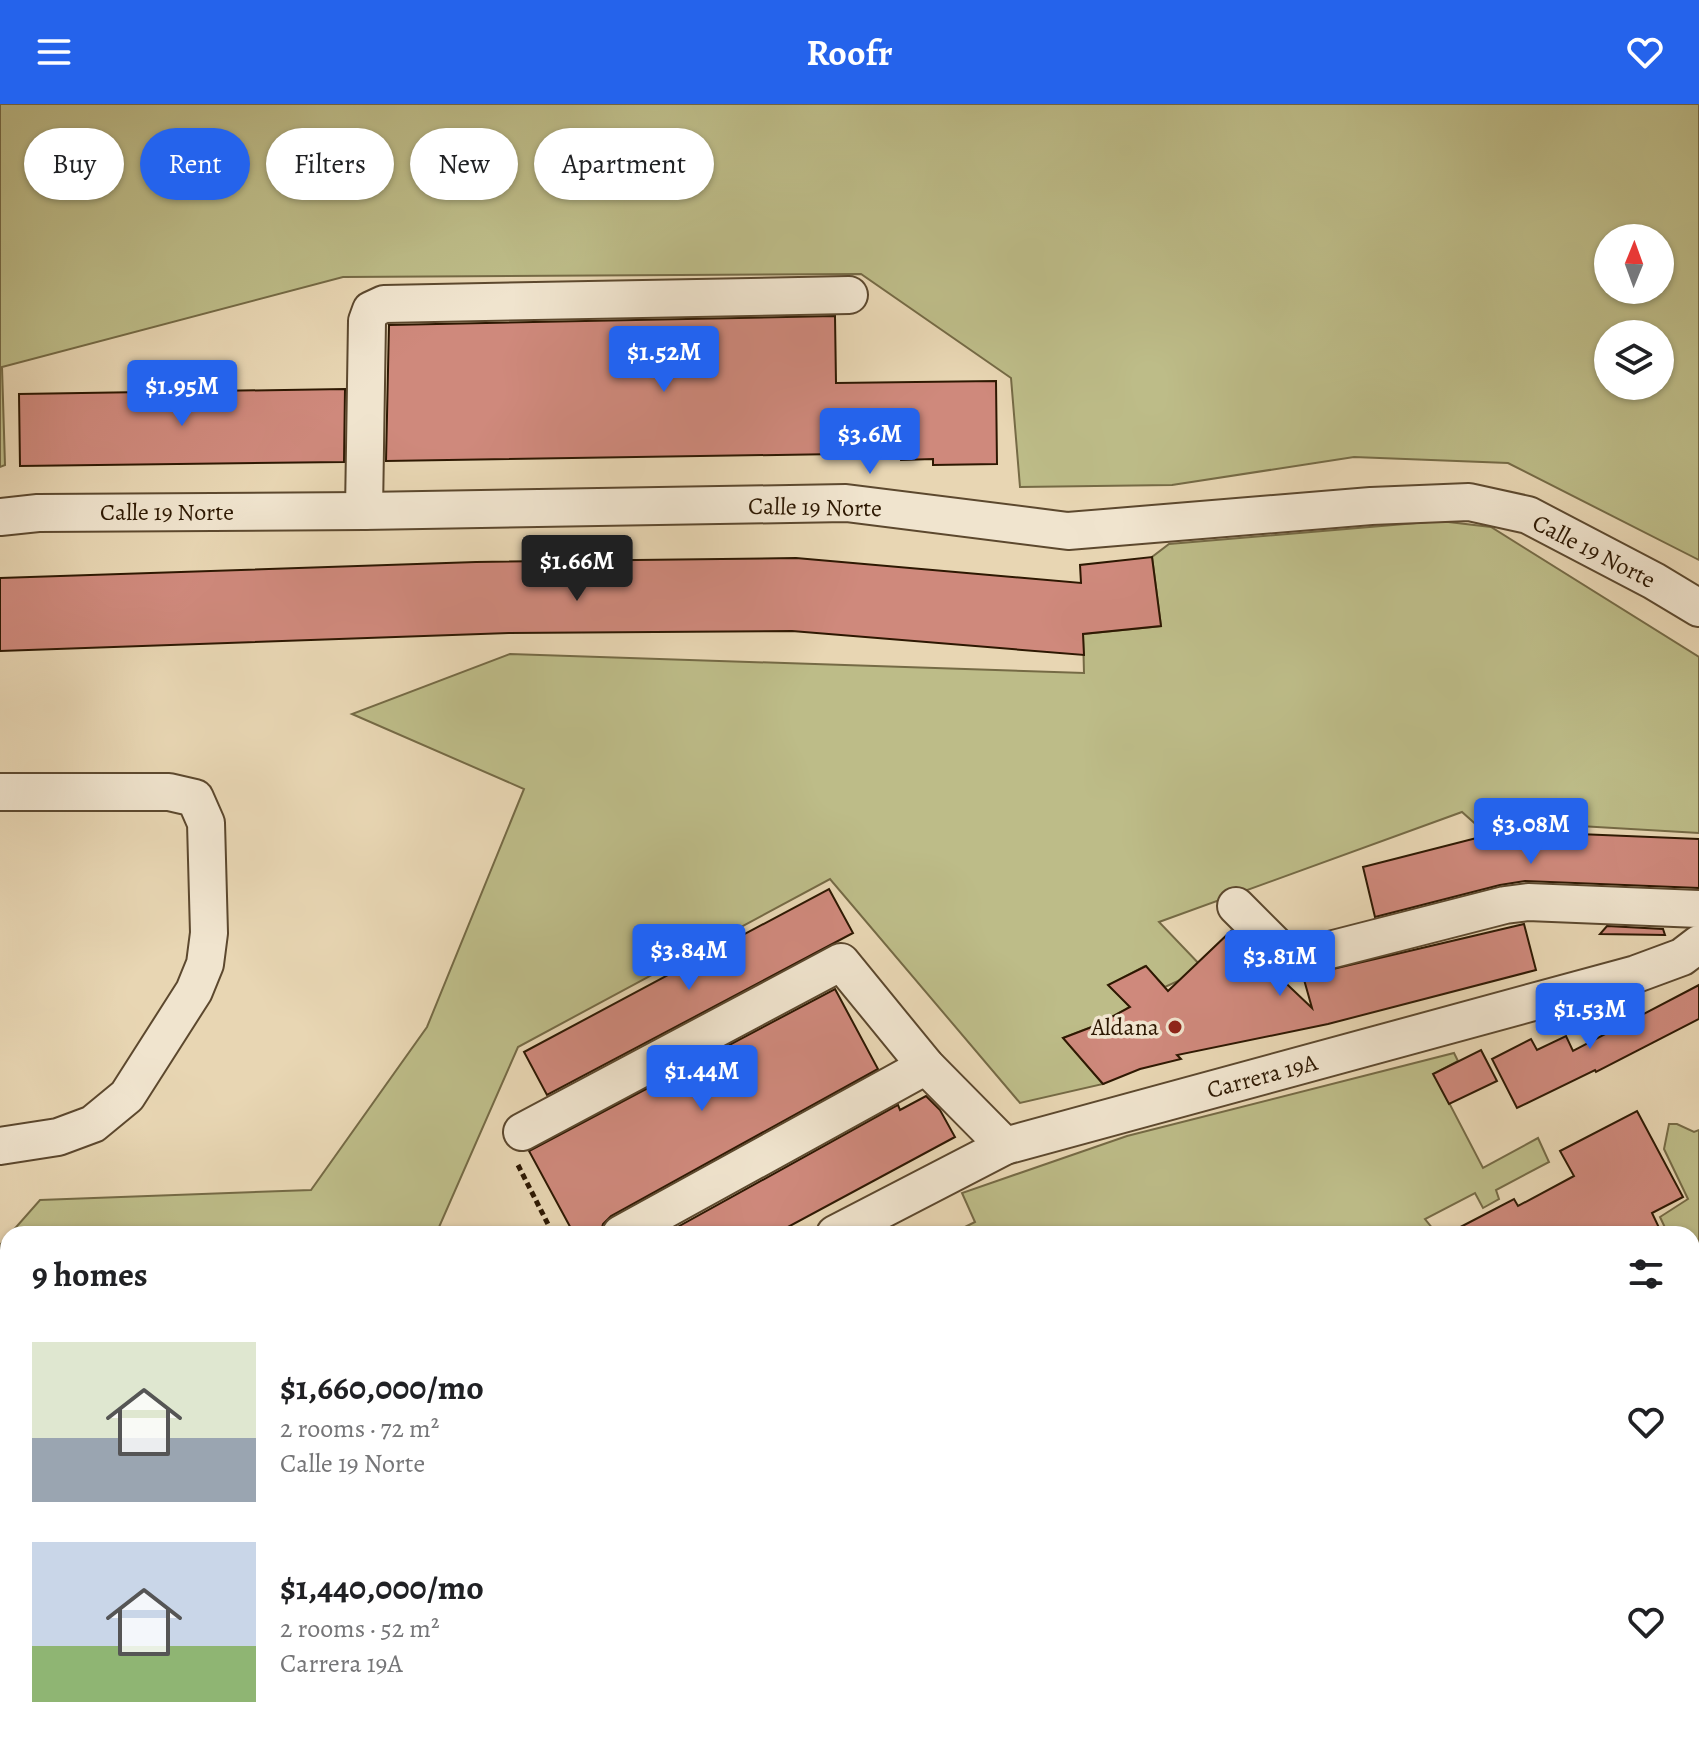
<!DOCTYPE html>
<html lang="en">
<head>
<meta charset="utf-8">
<style>
  body { margin:0; font-family:Alegreya,serif; background:#f2f2f2; color:#202124; height:100vh; display:flex; flex-direction:column; font-size:30px; white-space:nowrap }
  * { box-sizing:border-box; margin:0 }
  p { font-size:26px; color:#757577 }
  .icon { flex:none; width:44px; height:44px; fill:none; stroke:currentColor; stroke-width:2; stroke-linecap:round; stroke-linejoin:round }
  .map { position:relative; flex:1; overflow:hidden }
  .panel { position:absolute; left:0px; top:1122px; width:1700px; height:514px; display:flex; flex-direction:column; background:#fff; border-radius:24px 24px 0 0; box-shadow:0 2px 6px #0004 }
  .panel>* { flex:none }
  .guide { position:absolute; left:24px; top:24px; width:800px; height:72px; display:flex; gap:16px }
  .needle { width:52px; rotate:1deg }
  .tools { position:absolute; left:1594px; top:120px; display:grid; gap:16px }
  .tools a { display:grid; place-items:center; width:80px; height:80px; border-radius:50%; background:#fff; box-shadow:0 2px 6px #0004; font-size:40px }
  .price { position:absolute; translate:-50% -68px; padding:0 18px; border-radius:8px; background:#2563eb; color:#fff; font-size:26px; line-height:52px; filter:drop-shadow(0 2px 4px #0008) }
  .price::after { content:''; position:absolute; left:50%; top:48px; width:24px; height:18px; margin-left:-12px; background:inherit; clip-path:polygon(0 0,100% 0,50% 100%) }
  .price.selected { background:#222; color:#fff }
  ul { padding:0; list-style:none }
  li { display:flex; align-items:center; gap:24px; height:200px; padding:0 32px }
  li span { display:grid; place-items:center; flex:none; width:224px; height:160px; border-radius:0px; color:#555 }
  li>.icon { margin-inline-start:auto }
  span .icon { width:96px; height:96px; fill:#fffc; stroke-width:1 }
  li b { font-size:34px }
  h2 { display:flex; justify-content:space-between; align-items:center; height:96px; padding:0 32px; font-size:34px }
  .pill { padding:0 28px; border-radius:36px; background:#fff; box-shadow:0 2px 6px #0004; font-size:28px; line-height:72px }
  .pill.selected { background:#2563eb; color:#fff }
  header { display:flex; justify-content:space-between; align-items:center; height:104px; padding:0 32px; background:#2563eb; color:#fff; font-size:36px; font-weight:600 }
  .map>svg:first-child { display:block }
  .green { fill:#bdbc88; stroke:#756a45; stroke-width:2; fill-rule:evenodd }
  .building { fill:#cf897c; stroke:#2d1802; stroke-width:2 }
  .lines { fill:none; stroke-linecap:round; stroke-linejoin:round }
  .minor-casing { stroke:#5c482e; stroke-width:40 }
  .major-casing { stroke:#2d1802; stroke-width:48 }
  .path { stroke:#2d1802; stroke-width:5; stroke-dasharray:6 4; stroke-linecap:butt }
  .minor { stroke:#f0e4ce; stroke-width:36 }
  .major { stroke:#e4bb7a; stroke-width:44 }
  .poi-dot { fill:#8f2418; stroke:#f0e4ce; stroke-width:3 }
  .labels { text-anchor:middle; dominant-baseline:central; stroke-width:7; stroke-linejoin:round; paint-order:stroke }
  .street-label { font-size:24px; fill:#2d1802; stroke:#f0e4ce }
  .poi-label { font-size:24px; fill:#2d1802; stroke:#f0e4ce; text-anchor:end }
</style>
</head>
<body>
<header><svg class="icon" aria-label="menu" viewBox="0 0 24 24"><path d="M4 6h16M4 12h16M4 18h16"/></svg>Roofr<svg class="icon" aria-label="heart" viewBox="0 0 24 24"><path d="M12 20l-8-8c-3-5 5-10 8-4 3-6 11-1 8 4z"/></svg></header>
<div class="map">
<svg width="1699" height="1635" viewBox="0 0 1699 1635">
  <rect width="100%" height="100%" fill="#e8d6b3"/>
  <filter id="stains"><feTurbulence type="fractalNoise" baseFrequency=".0025" numOctaves="4"/><feColorMatrix values="0 0 0 0 .2 0 0 0 0 .09 0 0 0 0 .02 0 0 0 .5 -.17"/></filter>
  <radialGradient id="worn" r=".72"><stop offset=".6" stop-color="#630" stop-opacity="0"/><stop offset="1" stop-color="#630" stop-opacity=".3"/></radialGradient>
  <g class="green">
    <path d="M 0,0 L 1699,0 L 1699,456 L 1508,359 L 1354,353 L 1172,381 L 1020,383 L 1011,274 L 861,170 L 343,173 L 2,263 L 5,361 L 0,363 ZM 1608,134 L 1660,134 L 1660,186 L 1608,186 ZM 1608,230 L 1660,230 L 1660,282 L 1608,282 Z"/>
    <polygon points="1440,417 1491,423 1699,553 1699,729 1509,718 1481,725 1462,708 1159,818 1204,865 1165,883 1145,862 1109,881 1130,903 1097,921 1063,934 1103,980 1020,999 830,775 518,943 436,1130 10,1130 40,1096 311,1086 427,923 524,685 352,610 510,550 1084,569 1083,530 1161,522 1152,453 1169,440"/>
    <polygon points="1454,949 1458,957 1434,970 1483,1064 1538,1034 1549,1058 1496,1086 1499,1095 1483,1104 1475,1089 1425,1115 1437,1130 951,1130 975,1118 962,1089 1127,1032"/>
    <polygon points="1669,1020 1677,1020 1694,1028 1699,1026 1699,1464 1692,1471 1692,1130 1668,1130 1660,1113 1688,1095 1664,1045"/>
    <polygon points="8,1132 8,1628 36,1628 30,1635 0,1635 0,1141"/>
    <polygon points="332,1628 854,1628 845,1635 329,1635"/>
  </g>
  <g class="building">
    <polygon points="835,212 836,279 996,277 997,360 933,361 933,355 901,356 900,349 386,357 389,221"/>
    <polygon points="345,285 344,358 20,362 19,290"/>
    <polygon points="1152,453 1161,522 1083,530 1084,551 792,527 509,529 0,547 0,474 476,458 796,454 1081,479 1080,461"/>
    <polygon points="1504,727 1699,735 1699,784 1525,777 1500,781 1375,813 1363,763"/>
    <polygon points="829,785 853,829 547,991 524,948"/>
    <polygon points="1524,820 1536,866 1328,920 1177,951 1181,955 1140,965 1103,980 1063,934 1097,921 1130,903 1108,881 1146,862 1168,887 1231,827 1312,904 1303,872"/>
    <polygon points="1607,822 1663,825 1665,831 1600,830"/>
    <polygon points="1699,881 1699,915 1596,968 1595,966 1517,1004 1492,955 1531,935 1537,946 1566,932 1573,947"/>
    <polygon points="835,885 878,965 611,1112 603,1120 600,1130 574,1130 529,1047"/>
    <polygon points="1481,946 1497,977 1449,1000 1433,970"/>
    <polygon points="926,992 940,1006 955,1033 775,1130 665,1130 898,1001 900,1006"/>
    <polygon points="1637,1007 1683,1093 1652,1109 1662,1130 1447,1130 1514,1095 1518,1102 1574,1072 1560,1047"/>
  </g>
  <g class="lines">
    <defs>
      <g id="minor">
        <polyline points="364,407 367,217 371,206 384,200 849,191"/>
        <polyline points="0,413 38,409 364,407 846,399 1068,427 1371,402 1469,398 1528,411 1654,477 1699,504"/>
        <polyline points="0,688 169,688 195,694 206,719 209,829 205,860 194,887 127,992 93,1020 58,1033 0,1042"/>
        <polyline points="1236,802 1281,847 1292,852 1310,851 1505,801 1528,798 1699,805"/>
        <polyline points="522,1028 841,858 926,962 1005,1042"/>
        <polyline points="621,1130 926,962"/>
        <polyline points="835,1130 1005,1042 1636,870 1682,853 1699,840"/>
        <polyline points="1692,1568 1699,1575"/>
        <polyline points="174,1635 180,1628"/>
        <polyline points="311,1635 313,1628"/>
        <polyline points="921,1635 929,1628"/>
      </g>
      <g id="major">
        <polyline points="1692,1541 1699,1534"/>
        <polyline points="1692,1623 1699,1616"/>
        <polyline points="1596,1635 1603,1628"/>
      </g>
    </defs>
    <use href="#minor" class="minor-casing"/>
    <use href="#major" class="major-casing"/>
    <polyline class="path" points="518,1061 553,1130"/>
    <use href="#minor" class="minor"/>
    <use href="#major" class="major"/>
  </g>
  <circle class="poi-dot" cx="1175" cy="923" r="8"/>
  <g class="labels">
    <g class="street-label">
      <text transform="translate(815 403) rotate(1)">Calle 19 Norte</text>
      <text x="167" y="408">Calle 19 Norte</text>
      <text transform="translate(1594 447) rotate(27)">Calle 19 Norte</text>
      <text transform="translate(1262 972) rotate(-15)">Carrera 19A</text>
    </g>
    <g class="poi-label">
      <text x="1159" y="923">Aldana</text>
    </g>
  </g>
  <rect width="100%" height="100%" filter="url(#stains)"/>
  <rect width="100%" height="100%" fill="url(#worn)"/>
</svg>
<div class="tools">
<a><svg class="needle" viewBox="-14 -14 28 28"><path d="M0-13l5 13h-10z" fill="#e53935"/><path d="M0 13l5-13h-10z" fill="#757577"/></svg></a>
<a><svg class="icon" aria-label="layers" viewBox="0 0 24 24"><path d="M12 4l9 5-9 5-9-5zM3 14l9 5 9-5"/></svg></a>
</div>
<b class="price" style="left:664px;top:290px">$1.52M</b>
<b class="price" style="left:182px;top:324px">$1.95M</b>
<b class="price" style="left:870px;top:372px">$3.6M</b>
<b class="price selected" style="left:577px;top:499px">$1.66M</b>
<b class="price" style="left:1531px;top:762px">$3.08M</b>
<b class="price" style="left:689px;top:888px">$3.84M</b>
<b class="price" style="left:1280px;top:894px">$3.81M</b>
<b class="price" style="left:1590px;top:947px">$1.53M</b>
<b class="price" style="left:702px;top:1009px">$1.44M</b>
<div class="guide">
<a class="pill">Buy</a>
<a class="pill selected">Rent</a>
<a class="pill">Filters</a>
<a class="pill">New</a>
<a class="pill">Apartment</a>
</div>
<section class="panel">
<h2>9 homes<svg class="icon" aria-label="filters" viewBox="0 0 24 24"><path d="M4 7h16M4 17h16"/><circle cx="9" cy="7" r="2"/><circle cx="15" cy="17" r="2"/></svg></h2>
<ul>
<li><span style="background:linear-gradient(#dfe7d0 60%,#9aa5b1 0)"><svg class="icon" aria-label="home" viewBox="0 0 24 24"><path d="M3 11l9-7 9 7M6 9v11h12V9"/></svg></span><div><b>$1,660,000/mo</b><p>2 rooms · 72 m²</p><p>Calle 19 Norte</p></div><svg class="icon" aria-label="heart" viewBox="0 0 24 24"><path d="M12 20l-8-8c-3-5 5-10 8-4 3-6 11-1 8 4z"/></svg></li>
<li><span style="background:linear-gradient(#c9d6e8 65%,#8fb573 0)"><svg class="icon" aria-label="home" viewBox="0 0 24 24"><path d="M3 11l9-7 9 7M6 9v11h12V9"/></svg></span><div><b>$1,440,000/mo</b><p>2 rooms · 52 m²</p><p>Carrera 19A</p></div><svg class="icon" aria-label="heart" viewBox="0 0 24 24"><path d="M12 20l-8-8c-3-5 5-10 8-4 3-6 11-1 8 4z"/></svg></li>
</ul>
</section>
</div>
</body>
</html>
